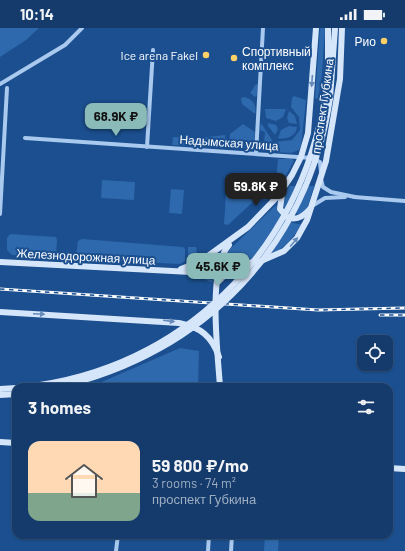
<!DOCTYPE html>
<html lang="en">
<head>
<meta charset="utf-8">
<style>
  body { margin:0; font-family:Barlow,sans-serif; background:#1d4271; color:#f1f3f6; height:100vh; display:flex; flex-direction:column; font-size:15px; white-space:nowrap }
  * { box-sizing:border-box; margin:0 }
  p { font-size:13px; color:#9dadc1 }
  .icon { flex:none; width:22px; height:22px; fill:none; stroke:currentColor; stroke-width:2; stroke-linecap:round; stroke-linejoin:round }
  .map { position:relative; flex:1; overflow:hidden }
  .drawer { position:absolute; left:12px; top:355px; width:381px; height:156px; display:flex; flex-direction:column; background:#143b6b; border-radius:12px; box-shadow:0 1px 3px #0004,0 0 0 1px #33557e }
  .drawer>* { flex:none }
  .fabs { position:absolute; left:357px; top:307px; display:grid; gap:8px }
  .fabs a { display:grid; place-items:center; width:36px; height:36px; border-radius:8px; background:#143b6b; box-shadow:0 1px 3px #0004,0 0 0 1px #33557e; font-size:20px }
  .price { position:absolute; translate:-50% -34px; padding:0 9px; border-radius:8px; background:#8bbbb9; color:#111; font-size:13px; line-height:26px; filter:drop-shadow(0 1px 2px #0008) }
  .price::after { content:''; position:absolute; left:50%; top:24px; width:12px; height:9px; margin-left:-6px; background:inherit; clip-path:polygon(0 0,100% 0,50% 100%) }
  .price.current { background:#222; color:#fff }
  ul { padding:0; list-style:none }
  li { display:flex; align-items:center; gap:12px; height:100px; padding:0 16px }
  li span { display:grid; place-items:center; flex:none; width:112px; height:80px; border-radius:12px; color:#555 }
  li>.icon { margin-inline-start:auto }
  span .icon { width:48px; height:48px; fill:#fffc; stroke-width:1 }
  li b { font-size:17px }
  h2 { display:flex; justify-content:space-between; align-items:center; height:48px; padding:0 16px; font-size:17px }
  .status { display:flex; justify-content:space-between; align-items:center; height:28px; padding:0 20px; background:#143b6b; direction:ltr }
  .status svg { height:11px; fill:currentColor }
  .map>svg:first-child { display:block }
  .green { fill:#2e69ad }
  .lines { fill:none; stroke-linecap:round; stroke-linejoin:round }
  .street { stroke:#a9c9ee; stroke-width:4 }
  .secondary { stroke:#d6e6fa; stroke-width:6 }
  .rail-casing { stroke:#fff; stroke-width:3 }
  .rail { stroke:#1b4f8f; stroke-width:1.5; stroke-dasharray:4.5; stroke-linecap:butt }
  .secondary-bridge { stroke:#d6e6fa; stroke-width:6 }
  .oneway { fill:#668bba }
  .poi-dot { fill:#ffd166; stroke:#1b4f8f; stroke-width:1.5 }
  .labels { text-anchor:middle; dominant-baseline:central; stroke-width:4; stroke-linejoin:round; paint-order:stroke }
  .poi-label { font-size:12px; fill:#fff; stroke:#1b4f8f; text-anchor:end }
  .street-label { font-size:12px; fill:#fff; stroke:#1b4f8f }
</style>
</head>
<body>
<div class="status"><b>10:14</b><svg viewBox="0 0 49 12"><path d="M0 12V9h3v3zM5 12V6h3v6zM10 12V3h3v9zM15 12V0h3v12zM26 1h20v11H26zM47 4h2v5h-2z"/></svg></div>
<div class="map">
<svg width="405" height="523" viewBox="0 0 405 523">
  <rect width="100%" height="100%" fill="#1b4f8f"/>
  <g class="green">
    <polygon points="0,0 39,0 26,12 0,29"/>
    <polygon points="320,0 325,0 322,46 318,71 315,70"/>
    <polygon points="256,56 258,57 257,67 255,69 250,65"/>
    <polygon points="294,68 306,72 301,118 299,122 291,125 275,124 274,121 276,114 292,112 300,102 299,89 291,79 292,70"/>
    <path d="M 244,69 C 253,71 257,77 255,86 L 242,76 L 241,70 Z"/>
    <polygon points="265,81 286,81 283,89 276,93 266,90"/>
    <polygon points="289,83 295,88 297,96 289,95 287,90"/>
    <polygon points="261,95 272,112 268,123 262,122 259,117 264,115 265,104 260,102"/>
    <polygon points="268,95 276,97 278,101 275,107 268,98"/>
    <polygon points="243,96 255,104 254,118 253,121 232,120 229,118 230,106"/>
    <path d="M 289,98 L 297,99 C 296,108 287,112 278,110 L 281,102 Z"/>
    <polygon points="225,107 226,117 223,120 197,118 199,110"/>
    <polygon points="173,109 192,110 192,116 191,118 172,117"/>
    <polygon points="278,131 292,131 294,133 282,154 276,154"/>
    <polygon points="102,152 135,154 134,172 101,170"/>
    <polygon points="274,157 280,157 266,172 262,171"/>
    <polygon points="289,158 314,158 307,181 301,186 291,185 284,179 285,167"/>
    <polygon points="171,161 184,162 182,186 169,185"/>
    <polygon points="226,166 254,167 256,171 228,197 224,196"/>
    <path d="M 276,177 C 281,190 287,196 302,196 C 281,231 262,230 225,236 L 226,225 Z"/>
    <polygon points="10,206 56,209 57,212 56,229 12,227 7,222 7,210"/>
    <polygon points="82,211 183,219 185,221 185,233 180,236 78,231 76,229 78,213"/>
    <polygon points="188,219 196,219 198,229 191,234 188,233"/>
    <polygon points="197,247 211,247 214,254 210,254"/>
    <polygon points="180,320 199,323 198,359 90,359"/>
    <polygon points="265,507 279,507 278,523 264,523"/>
  </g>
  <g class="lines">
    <g class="street">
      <polyline points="0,56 65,17 82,0"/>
      <polyline points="25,110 312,130 320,134 321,144"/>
      <polyline points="147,119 153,22"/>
      <polyline points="256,126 263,0"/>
      <polyline points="321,151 323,159 331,164 355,169"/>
      <polyline points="354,169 405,173"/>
      <polyline points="312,178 325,170 345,169"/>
      <polyline points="0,186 7,60"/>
      <polyline points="116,523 118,507"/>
      <polyline points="208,523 209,507"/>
      <polyline points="231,523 232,507"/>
    </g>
    <g class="secondary">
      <polyline points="325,69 328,38 328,0"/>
      <polyline points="330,70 335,0"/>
      <path d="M 282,166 L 280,181 L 287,189 C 296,193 303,189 310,181"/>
      <polyline points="0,234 191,244 261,233 284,223 297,210 307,192 326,133 340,51 342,0"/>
      <polyline points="181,241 201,233 248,199 277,169 292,147 301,129 308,105 316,0"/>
      <polyline points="217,255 226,246 244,238"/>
      <path d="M 0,284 L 179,295 C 200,299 212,308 219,329"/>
      <path d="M 220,359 C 218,326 207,241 229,217"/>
      <polyline points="0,361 16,360"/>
      <polyline points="0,367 16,366"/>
      <polyline points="0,414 16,415"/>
      <polyline points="389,440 405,441"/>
    </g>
    <defs>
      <g id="rail">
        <polyline points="0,261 318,282 405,280"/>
        <polyline points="380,287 405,287"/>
      </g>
    </defs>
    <use href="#rail" class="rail-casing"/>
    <use href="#rail" class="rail"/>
    <g class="secondary-bridge">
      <path d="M 25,359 C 182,342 300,224 325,69"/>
      <path d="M 58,359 C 204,326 308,218 330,70"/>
    </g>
  </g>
  <defs><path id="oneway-solid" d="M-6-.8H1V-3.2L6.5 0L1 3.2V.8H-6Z"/></defs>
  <g class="oneway">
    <use href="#oneway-solid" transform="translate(312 53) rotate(94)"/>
    <use href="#oneway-solid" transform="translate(294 214) rotate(-50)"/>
    <use href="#oneway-solid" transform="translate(39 286) rotate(3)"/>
    <use href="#oneway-solid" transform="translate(169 293) rotate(7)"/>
  </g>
  <g class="poi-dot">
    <circle cx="384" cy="13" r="4"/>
    <circle cx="206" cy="27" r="4"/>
    <circle cx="234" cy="30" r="4"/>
  </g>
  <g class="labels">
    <g class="poi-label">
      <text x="376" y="13">Рио</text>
      <text x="242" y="23" text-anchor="start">Спортивный<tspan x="242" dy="14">комплекс</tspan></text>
      <text x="198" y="27">Ice arena Fakel</text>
    </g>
    <g class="street-label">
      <text transform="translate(322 78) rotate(-82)">проспект Губкина</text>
      <text transform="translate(229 114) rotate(4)">Надымская улица</text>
      <text transform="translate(86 228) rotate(3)">Железнодорожная улица</text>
    </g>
  </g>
</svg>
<div class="fabs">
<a><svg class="icon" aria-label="locate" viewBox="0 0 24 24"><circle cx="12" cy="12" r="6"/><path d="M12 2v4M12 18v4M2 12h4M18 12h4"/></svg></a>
</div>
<b class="price" style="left:116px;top:109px">68.9K ₽</b>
<b class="price current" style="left:256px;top:179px">59.8K ₽</b>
<b class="price" style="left:218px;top:259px">45.6K ₽</b>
<section class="drawer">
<h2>3 homes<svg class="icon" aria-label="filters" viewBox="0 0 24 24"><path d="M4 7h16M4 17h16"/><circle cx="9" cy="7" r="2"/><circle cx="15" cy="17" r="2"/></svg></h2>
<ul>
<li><span style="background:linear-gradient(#ffd9b3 65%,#7fa58c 0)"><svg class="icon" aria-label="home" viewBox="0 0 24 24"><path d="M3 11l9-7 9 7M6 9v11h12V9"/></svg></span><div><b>59 800 ₽/mo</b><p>3 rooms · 74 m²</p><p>проспект Губкина</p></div></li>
</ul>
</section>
</div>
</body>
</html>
